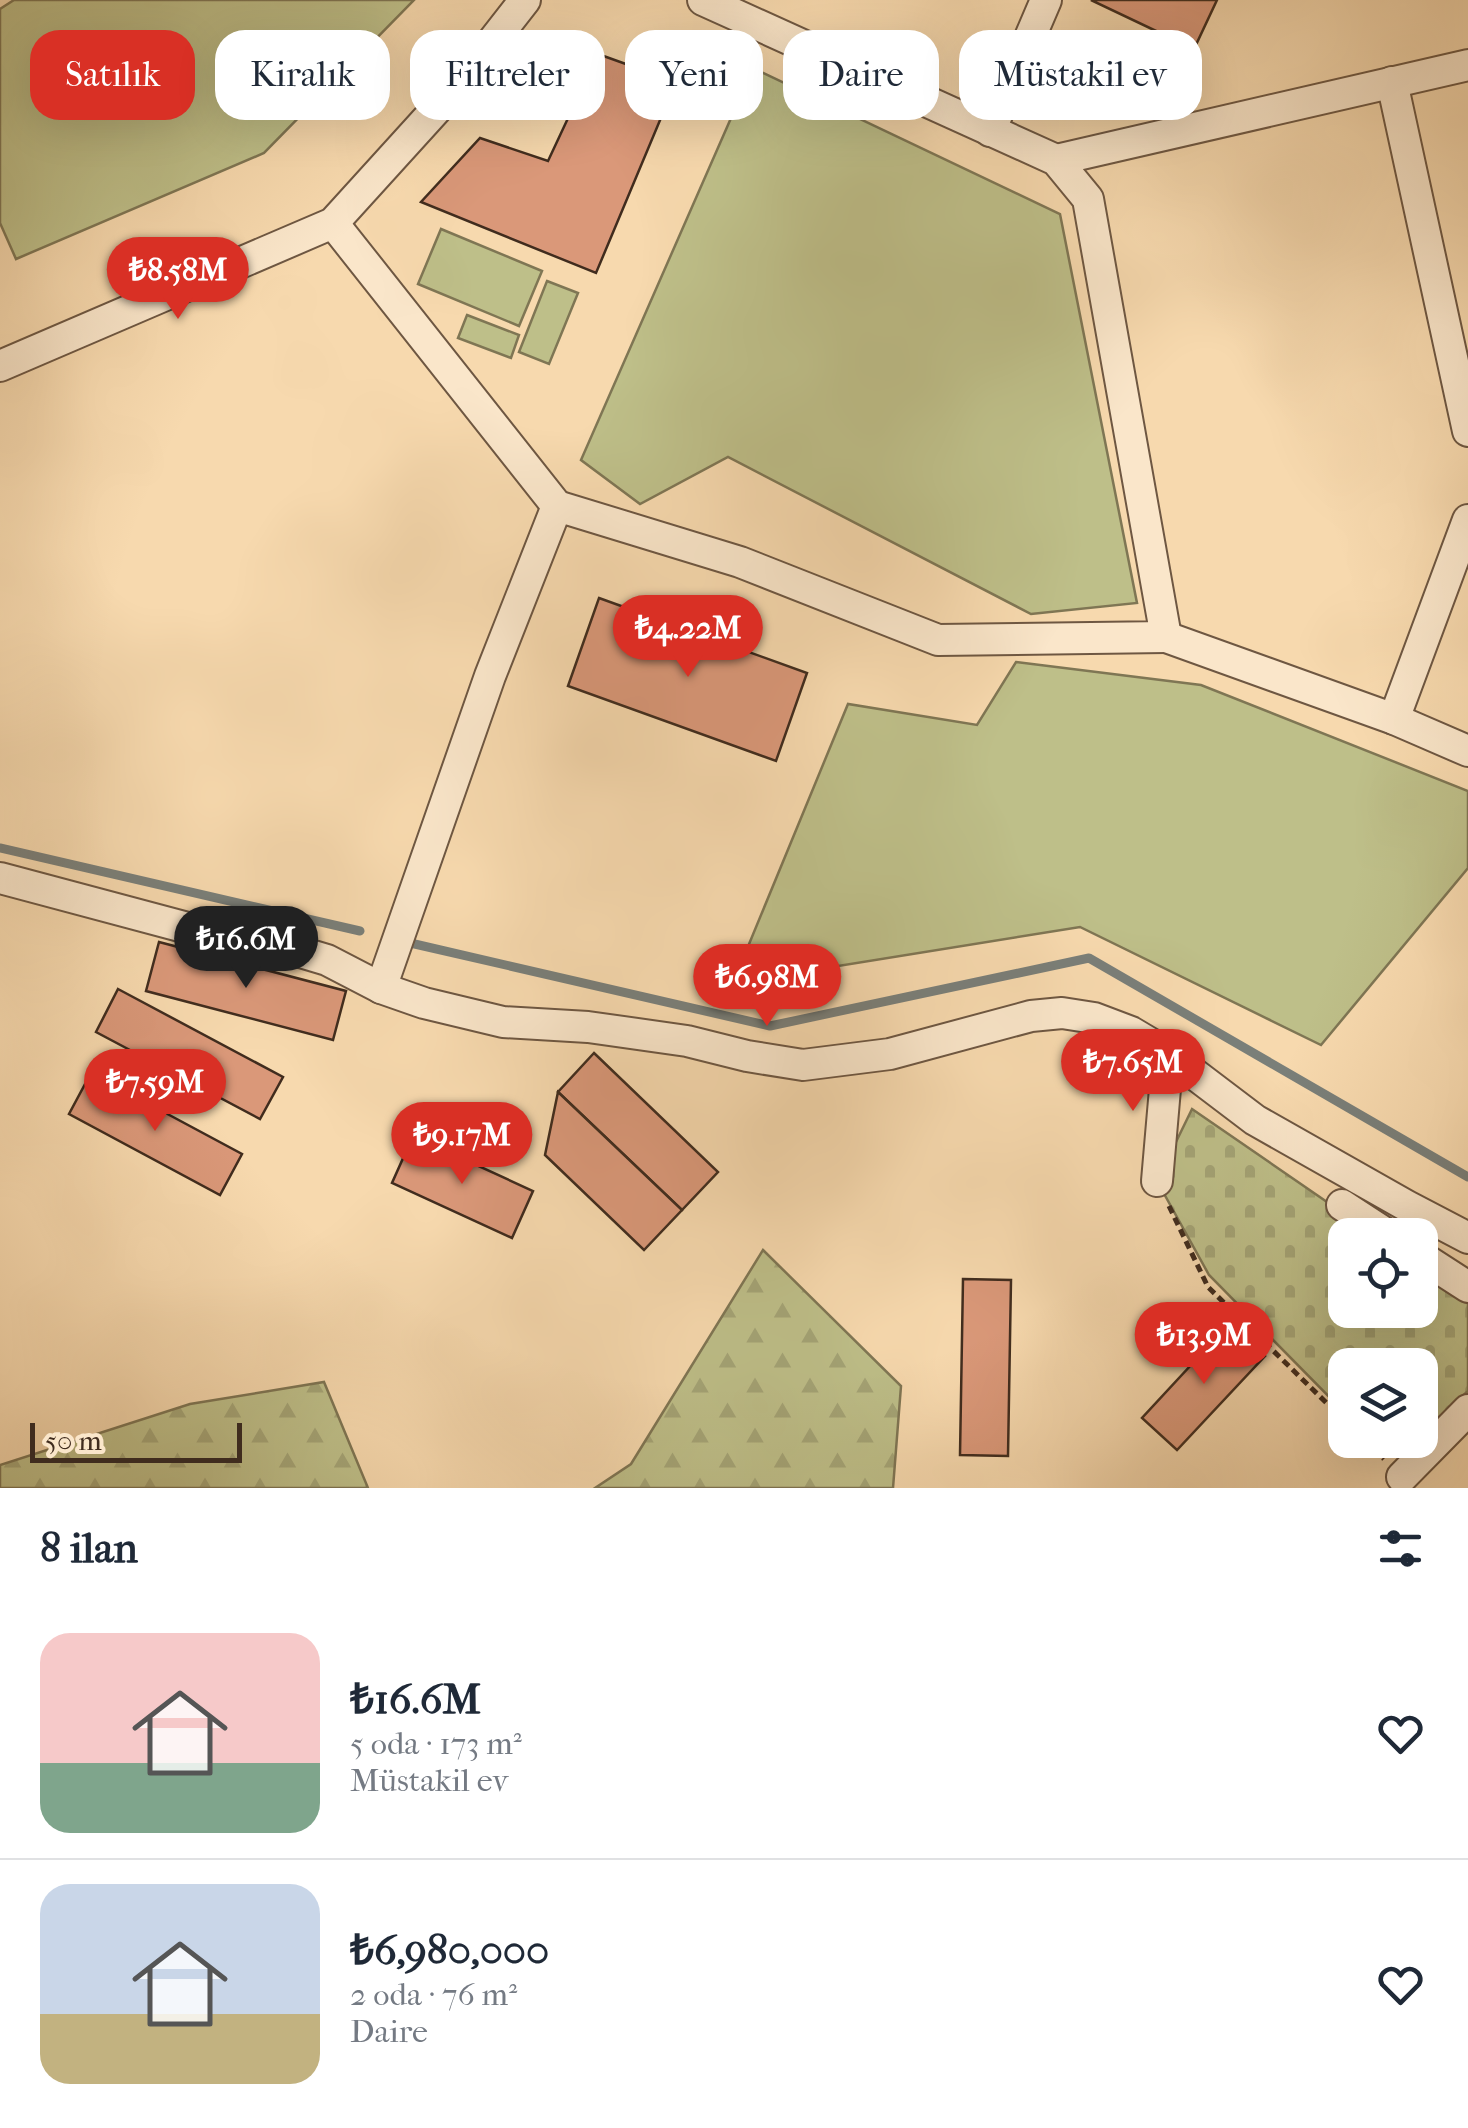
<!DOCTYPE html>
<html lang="tr">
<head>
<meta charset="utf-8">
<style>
  body { margin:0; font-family:"IM FELL French Canon",serif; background:#f6f6f7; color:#1f2937; height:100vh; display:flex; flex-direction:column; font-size:38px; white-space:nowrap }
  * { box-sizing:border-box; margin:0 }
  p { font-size:32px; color:#747a83 }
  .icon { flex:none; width:55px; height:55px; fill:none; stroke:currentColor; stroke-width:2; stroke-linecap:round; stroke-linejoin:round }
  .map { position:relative; height:1488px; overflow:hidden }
  .side { display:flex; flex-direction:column; background:#fff; flex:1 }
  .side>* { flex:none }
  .banner { position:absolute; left:30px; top:30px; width:1410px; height:90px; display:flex; gap:20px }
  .tools { position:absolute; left:1328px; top:1218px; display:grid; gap:20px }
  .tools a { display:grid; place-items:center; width:110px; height:110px; border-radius:20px; background:#fff; box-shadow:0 10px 40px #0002; font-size:50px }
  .scale { position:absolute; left:30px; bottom:25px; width:212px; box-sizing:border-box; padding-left:10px; border:5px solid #402c1e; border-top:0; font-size:28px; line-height:35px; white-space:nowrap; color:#402c1e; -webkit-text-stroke:8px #fae6ca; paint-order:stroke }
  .price { position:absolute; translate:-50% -85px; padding:0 22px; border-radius:35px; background:#d93025; color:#fff; font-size:32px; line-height:65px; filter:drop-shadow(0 2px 5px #0008) }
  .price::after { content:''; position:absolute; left:50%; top:60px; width:30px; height:22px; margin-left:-15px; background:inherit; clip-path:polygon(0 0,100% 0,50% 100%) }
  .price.on { background:#222; color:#fff }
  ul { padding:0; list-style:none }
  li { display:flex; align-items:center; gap:30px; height:250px; padding:0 40px }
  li+li { border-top:2px solid #e0e1e3 }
  li span { display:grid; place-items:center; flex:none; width:280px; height:200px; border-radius:30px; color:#555 }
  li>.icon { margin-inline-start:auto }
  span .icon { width:120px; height:120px; fill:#fffc; stroke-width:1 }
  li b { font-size:42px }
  h2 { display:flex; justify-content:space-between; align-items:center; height:120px; padding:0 40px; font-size:42px }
  .chip { padding:0 35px; border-radius:30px; background:#fff; box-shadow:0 10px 40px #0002; font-size:35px; line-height:90px }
  .chip.on { background:#d93025; color:#fff }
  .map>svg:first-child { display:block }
  .green { fill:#bebf89; stroke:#7f7654; stroke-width:2.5 }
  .forest { fill:url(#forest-firs); stroke:#7f7654; stroke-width:2.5 }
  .cemetery { fill:url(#cemetery-stones); stroke:#7f7654; stroke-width:2.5 }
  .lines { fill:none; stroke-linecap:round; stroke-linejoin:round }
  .stream { stroke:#7a7f79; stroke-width:9 }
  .building { fill:#da9879; stroke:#402c1e; stroke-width:2.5 }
  .minor-casing { stroke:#6e5742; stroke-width:34 }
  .path { stroke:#402c1e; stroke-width:5; stroke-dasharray:8 5; stroke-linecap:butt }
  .minor { stroke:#fae6ca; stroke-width:30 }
</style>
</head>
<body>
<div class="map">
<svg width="1468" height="1488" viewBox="0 0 1468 1488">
  <defs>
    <pattern id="forest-firs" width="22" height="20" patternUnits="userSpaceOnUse" patternTransform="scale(2.5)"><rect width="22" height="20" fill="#bebf89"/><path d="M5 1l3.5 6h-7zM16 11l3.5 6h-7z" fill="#a4a476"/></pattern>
    <pattern id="cemetery-stones" width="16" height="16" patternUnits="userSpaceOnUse" patternTransform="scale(2.5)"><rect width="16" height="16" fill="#bebf89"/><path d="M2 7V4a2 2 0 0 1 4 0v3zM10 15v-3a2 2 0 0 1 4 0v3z" fill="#a4a476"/></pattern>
  </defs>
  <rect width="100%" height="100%" fill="#f7d9ae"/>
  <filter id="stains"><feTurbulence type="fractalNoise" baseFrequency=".002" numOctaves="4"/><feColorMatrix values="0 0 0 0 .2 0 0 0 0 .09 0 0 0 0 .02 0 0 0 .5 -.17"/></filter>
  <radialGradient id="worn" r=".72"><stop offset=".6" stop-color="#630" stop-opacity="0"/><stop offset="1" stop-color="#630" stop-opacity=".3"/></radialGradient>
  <g class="green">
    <polygon points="14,0 414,0 264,153 16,259 0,223 0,9"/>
    <polygon points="753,68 1060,214 1137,603 1031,614 728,457 640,504 581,460"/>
    <polygon points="441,229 542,271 519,326 418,284"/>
    <polygon points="547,281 578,293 549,364 519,352"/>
    <polygon points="467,315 519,335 511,358 458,338"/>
    <polygon points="1016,662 1201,685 1468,791 1468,868 1321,1045 1080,927 733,983 848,704 977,725"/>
  </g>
  <g class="forest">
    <polygon points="763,1250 901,1386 893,1488 595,1488 631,1464"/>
    <polygon points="324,1382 368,1488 0,1488 0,1465 190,1404"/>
  </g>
  <polygon class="cemetery" points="1192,1109 1375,1235 1345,1235 1345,1310 1420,1310 1420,1266 1468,1300 1468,1391 1420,1435 1420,1365 1345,1365 1345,1413 1209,1275 1157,1181"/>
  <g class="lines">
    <g class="stream">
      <polyline points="0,848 360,931"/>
      <polyline points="406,942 770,1026 1089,958 1468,1177"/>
    </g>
  </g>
  <g class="building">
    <polygon points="1091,0 1217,0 1194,49"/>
    <polygon points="598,54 676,82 596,273 421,202 480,138 548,161"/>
    <polygon points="599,598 807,673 776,761 568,686"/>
    <polygon points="159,942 346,991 333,1040 146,991"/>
    <polygon points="118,989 283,1077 260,1119 96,1032"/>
    <polygon points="594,1053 718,1172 682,1210 558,1092"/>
    <polygon points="91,1073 242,1154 220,1195 69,1114"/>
    <polygon points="558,1092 682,1210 644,1250 545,1155"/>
    <polygon points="413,1136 533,1191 512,1238 392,1183"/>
    <polygon points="963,1279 1011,1280 1008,1456 960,1455"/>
    <polygon points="1230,1323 1265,1356 1177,1450 1142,1418"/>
  </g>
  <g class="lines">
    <defs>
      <g id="minor">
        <polyline points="1392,82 1468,431"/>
        <polyline points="990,131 1046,0"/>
        <polyline points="1056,160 1468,65"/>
        <polyline points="333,223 557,506"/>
        <polyline points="0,366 333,223 461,82 525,0"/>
        <polyline points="1166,637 1394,719 1468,751"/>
        <polyline points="1394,719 1468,520"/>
        <polyline points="0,878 195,930 267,942 327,960 381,988 424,1003 503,1022 588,1027 687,1041 747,1056 803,1065 890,1054 1031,1016 1062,1013 1094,1018 1131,1032 1168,1054 1255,1120 1407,1206 1468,1238"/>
        <polyline points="381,988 490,676 557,506 740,562 938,640 1166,637 1088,199 1056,160 703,0"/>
        <polyline points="1157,1181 1168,1054"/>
        <polyline points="1342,1205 1388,1235"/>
        <polyline points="1420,1256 1468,1287"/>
        <polyline points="1402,1477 1468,1410"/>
      </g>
    </defs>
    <use href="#minor" class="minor-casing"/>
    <g class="path">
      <polyline points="1169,1206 1208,1287 1345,1421"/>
      <polyline points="1364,1440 1384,1459"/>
    </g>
    <use href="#minor" class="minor"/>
  </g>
  <rect width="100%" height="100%" filter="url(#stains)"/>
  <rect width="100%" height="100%" fill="url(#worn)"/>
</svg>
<div class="tools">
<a><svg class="icon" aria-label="locate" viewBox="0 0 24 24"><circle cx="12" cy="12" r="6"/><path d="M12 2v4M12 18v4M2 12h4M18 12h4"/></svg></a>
<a><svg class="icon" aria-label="layers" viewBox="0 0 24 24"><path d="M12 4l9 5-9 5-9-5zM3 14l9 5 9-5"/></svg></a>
</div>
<div class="scale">50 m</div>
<b class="price" style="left:178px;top:322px">₺8.58M</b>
<b class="price" style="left:688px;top:680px">₺4.22M</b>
<b class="price on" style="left:246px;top:991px">₺16.6M</b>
<b class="price" style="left:767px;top:1029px">₺6.98M</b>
<b class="price" style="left:1133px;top:1114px">₺7.65M</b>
<b class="price" style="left:155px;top:1134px">₺7.59M</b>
<b class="price" style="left:462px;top:1187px">₺9.17M</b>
<b class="price" style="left:1204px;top:1387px">₺13.9M</b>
<div class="banner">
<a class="chip on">Satılık</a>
<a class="chip">Kiralık</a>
<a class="chip">Filtreler</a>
<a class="chip">Yeni</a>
<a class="chip">Daire</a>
<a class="chip">Müstakil ev</a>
</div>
</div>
<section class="side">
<h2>8 ilan<svg class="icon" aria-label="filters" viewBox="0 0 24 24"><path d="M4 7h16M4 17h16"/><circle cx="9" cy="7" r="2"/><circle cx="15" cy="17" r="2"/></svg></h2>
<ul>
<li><span style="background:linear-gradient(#f6c9c9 65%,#7fa58c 0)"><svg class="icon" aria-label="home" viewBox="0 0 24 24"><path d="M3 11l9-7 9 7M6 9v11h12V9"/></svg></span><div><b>₺16.6M</b><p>5 oda · 173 m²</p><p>Müstakil ev</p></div><svg class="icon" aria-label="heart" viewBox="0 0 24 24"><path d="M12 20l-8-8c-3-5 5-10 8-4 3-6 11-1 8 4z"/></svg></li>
<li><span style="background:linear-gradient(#c9d6e8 65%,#c2b280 0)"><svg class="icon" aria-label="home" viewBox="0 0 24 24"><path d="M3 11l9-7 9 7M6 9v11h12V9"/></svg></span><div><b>₺6,980,000</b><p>2 oda · 76 m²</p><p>Daire</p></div><svg class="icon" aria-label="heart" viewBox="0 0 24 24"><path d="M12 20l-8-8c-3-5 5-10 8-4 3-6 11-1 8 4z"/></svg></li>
</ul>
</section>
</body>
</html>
